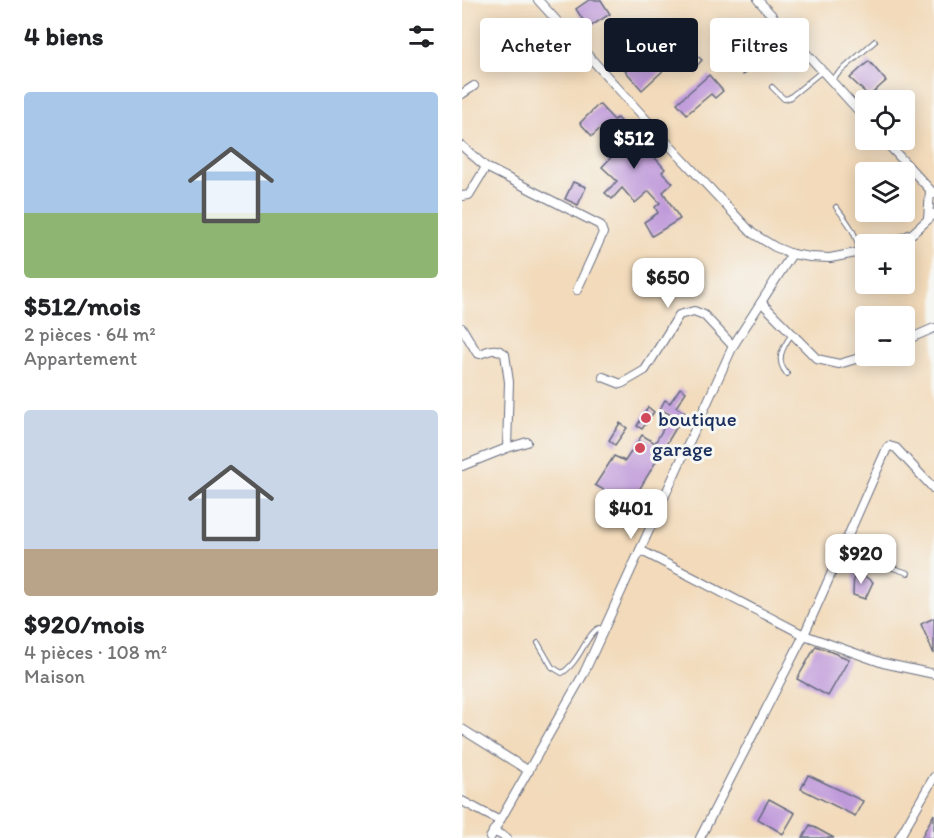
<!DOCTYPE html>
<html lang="fr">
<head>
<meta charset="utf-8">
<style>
  body { margin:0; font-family:Itim,sans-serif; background:#f2f2f2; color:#202124; height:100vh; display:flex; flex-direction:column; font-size:22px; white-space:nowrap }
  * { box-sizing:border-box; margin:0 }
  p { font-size:20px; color:#757577 }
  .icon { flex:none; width:33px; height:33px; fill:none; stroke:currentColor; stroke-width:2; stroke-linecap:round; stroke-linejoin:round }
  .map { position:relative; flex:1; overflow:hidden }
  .panel { display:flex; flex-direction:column; background:#fff; width:462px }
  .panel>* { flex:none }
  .guide { position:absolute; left:18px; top:18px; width:363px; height:54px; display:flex; gap:12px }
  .buttons { position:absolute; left:393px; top:90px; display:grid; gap:12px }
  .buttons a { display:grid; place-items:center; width:60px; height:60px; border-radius:6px; background:#fff; box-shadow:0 3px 15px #0003; font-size:30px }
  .price { position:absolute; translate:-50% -51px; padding:0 14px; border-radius:12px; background:#fff; color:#222; font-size:20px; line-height:39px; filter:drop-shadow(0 2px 3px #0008) }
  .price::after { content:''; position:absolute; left:50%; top:36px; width:18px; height:14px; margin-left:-9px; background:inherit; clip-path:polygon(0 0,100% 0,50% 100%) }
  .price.on { background:#111827; color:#fff }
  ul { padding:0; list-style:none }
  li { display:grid; align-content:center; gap:12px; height:318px; padding:0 24px }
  li span { display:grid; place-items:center; height:186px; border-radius:6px; color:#555 }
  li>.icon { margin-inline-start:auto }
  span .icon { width:108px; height:108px; fill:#fffc; stroke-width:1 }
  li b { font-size:26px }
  h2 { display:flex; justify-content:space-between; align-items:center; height:72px; padding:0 24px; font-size:26px }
  .pill { padding:0 21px; border-radius:6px; background:#fff; box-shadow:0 3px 15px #0003; font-size:21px; line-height:54px }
  .pill.on { background:#111827; color:#fff }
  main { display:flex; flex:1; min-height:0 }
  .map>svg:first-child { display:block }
  .building { fill:#bd96d9 }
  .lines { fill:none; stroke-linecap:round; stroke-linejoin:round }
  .lane-casing { stroke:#666b7e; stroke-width:6 }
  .street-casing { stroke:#666b7e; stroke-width:10 }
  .lane { stroke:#fff; stroke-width:4 }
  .street { stroke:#fff; stroke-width:8 }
  .poi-dot { fill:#d1495b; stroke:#f6f6f2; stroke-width:2 }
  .labels { text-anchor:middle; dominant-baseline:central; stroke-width:6; stroke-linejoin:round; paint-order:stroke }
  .poi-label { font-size:21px; fill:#1b2f5e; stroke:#f6f6f2; text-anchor:start }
</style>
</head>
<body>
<main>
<section class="panel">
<h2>4 biens<svg class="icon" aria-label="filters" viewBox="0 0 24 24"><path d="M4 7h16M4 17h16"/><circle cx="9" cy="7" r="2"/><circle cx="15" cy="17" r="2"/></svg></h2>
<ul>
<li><span style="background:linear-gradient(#a9c7e8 65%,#8fb573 0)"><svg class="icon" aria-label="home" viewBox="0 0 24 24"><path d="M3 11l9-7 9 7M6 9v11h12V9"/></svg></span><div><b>$512/mois</b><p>2 pièces · 64 m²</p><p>Appartement</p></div></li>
<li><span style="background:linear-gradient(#c9d6e8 75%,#b9a48a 0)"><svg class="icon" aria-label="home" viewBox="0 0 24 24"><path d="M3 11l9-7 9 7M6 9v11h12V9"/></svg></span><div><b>$920/mois</b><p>4 pièces · 108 m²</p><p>Maison</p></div></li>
</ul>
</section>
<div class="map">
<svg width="472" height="838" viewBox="0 0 472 838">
  <rect width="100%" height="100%" fill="#f6f6f2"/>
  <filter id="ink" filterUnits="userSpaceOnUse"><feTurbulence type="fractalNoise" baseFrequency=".0167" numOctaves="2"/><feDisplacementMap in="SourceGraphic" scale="12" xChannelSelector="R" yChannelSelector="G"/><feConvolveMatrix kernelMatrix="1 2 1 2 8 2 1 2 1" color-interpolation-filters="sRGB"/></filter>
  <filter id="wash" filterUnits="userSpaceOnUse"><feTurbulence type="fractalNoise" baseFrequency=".008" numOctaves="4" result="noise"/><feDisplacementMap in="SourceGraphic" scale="24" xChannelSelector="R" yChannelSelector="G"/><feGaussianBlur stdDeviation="1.35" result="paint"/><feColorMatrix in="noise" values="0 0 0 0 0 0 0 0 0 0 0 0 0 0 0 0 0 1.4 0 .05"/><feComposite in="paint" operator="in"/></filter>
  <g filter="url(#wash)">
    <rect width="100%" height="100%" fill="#f2daba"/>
    <g id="blocks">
      <g class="building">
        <polygon points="127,0 139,0 148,14 126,28 114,9"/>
        <polygon points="292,21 313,44 281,75 270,63 282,51 272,40"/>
        <polygon points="185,46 204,68 180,90 160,67"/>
        <polygon points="224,46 240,60 231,70 215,56"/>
        <polygon points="407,61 424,81 407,96 388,78"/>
        <polygon points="247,75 261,91 253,98 249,94 225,114 215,103"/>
        <polygon points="137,104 152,120 155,118 163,127 158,132 181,154 186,150 203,169 200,172 211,183 201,192 218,219 190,236 182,222 196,213 193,207 198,203 187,191 173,203 160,188 150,199 143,193 155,181 140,167 159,147 140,127 130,136 118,123"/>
        <polygon points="111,182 124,187 116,205 103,199"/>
        <polygon points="218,388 224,392 214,407 223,413 171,500 157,492 154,497 133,485 152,456 163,461 180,435 193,443 209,415 198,409 203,400 208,403"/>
        <polygon points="186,407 192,412 180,429 175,426"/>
        <polygon points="158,423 165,428 153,445 147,440"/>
        <polygon points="392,569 411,582 403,599 391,595"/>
        <polygon points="472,618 472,654 459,624"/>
        <polygon points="354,646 387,659 366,696 335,679"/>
        <polygon points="346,775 401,801 393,816 339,789"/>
        <polygon points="307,799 333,813 321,834 296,819"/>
        <polygon points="472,814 472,838 459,838"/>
        <polygon points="348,825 372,838 341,838"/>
      </g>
    </g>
  </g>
  <g filter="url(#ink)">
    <use href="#blocks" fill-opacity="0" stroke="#666b7e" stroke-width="1.5"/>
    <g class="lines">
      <defs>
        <g id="lane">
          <polyline points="369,80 413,41"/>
          <polyline points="310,87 322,99 327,98 359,72"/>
          <path d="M 374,207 C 385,221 395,233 397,252"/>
          <path d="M 325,374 C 313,360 320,349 329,335"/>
          <polyline points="380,551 446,573"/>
          <path d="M 76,643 L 90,667 L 100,673 C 118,662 124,634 137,628 L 142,631"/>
        </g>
        <g id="street">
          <polyline points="76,0 209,147 290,233 313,247 330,254 348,257 368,258 404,251"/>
          <polyline points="296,0 404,119"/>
          <polyline points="0,94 12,86"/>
          <polyline points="422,140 472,194"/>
          <polyline points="0,146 24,167 138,225 141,233 115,290"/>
          <polyline points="0,196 7,195 24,167"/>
          <polyline points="466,219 468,191"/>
          <polyline points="428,244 451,233 472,214"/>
          <polyline points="300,303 355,359 377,364 404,356"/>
          <path d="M 0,328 L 15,353 L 18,354 C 29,350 33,347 43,354 L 47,382 L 45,448"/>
          <polyline points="442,341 472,328"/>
          <polyline points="141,377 159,384 183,370 217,315 232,311 242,315 271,346"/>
          <polyline points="0,466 45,448 65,442"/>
          <polyline points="178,550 342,635 421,663 472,674"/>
          <polyline points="0,729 67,771"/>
          <polyline points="0,801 36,820"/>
          <polyline points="31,831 45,838"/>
          <polyline points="28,838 122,673 271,346 330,254"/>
          <polyline points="238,838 342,635 425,448 427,446 434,448 472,489"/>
          <polyline points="437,838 472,777"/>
        </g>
      </defs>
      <use href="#lane" class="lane-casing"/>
      <use href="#street" class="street-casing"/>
      <use href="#lane" class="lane"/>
      <use href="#street" class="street"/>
    </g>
  </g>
  <g class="poi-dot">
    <circle cx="184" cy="418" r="6"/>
    <circle cx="178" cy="448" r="6"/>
  </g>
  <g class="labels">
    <g class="poi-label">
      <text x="196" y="418">boutique</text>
      <text x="190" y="448">garage</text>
    </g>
  </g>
</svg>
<div class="buttons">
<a><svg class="icon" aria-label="locate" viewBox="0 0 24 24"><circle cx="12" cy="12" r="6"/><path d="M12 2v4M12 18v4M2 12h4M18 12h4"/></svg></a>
<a><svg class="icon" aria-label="layers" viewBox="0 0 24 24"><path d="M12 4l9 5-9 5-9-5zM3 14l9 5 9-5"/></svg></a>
<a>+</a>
<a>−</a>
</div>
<b class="price on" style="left:172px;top:170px">$512</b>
<b class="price" style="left:206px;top:309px">$650</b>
<b class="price" style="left:169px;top:540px">$401</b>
<b class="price" style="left:399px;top:585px">$920</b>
<div class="guide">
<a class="pill">Acheter</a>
<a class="pill on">Louer</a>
<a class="pill">Filtres</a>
</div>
</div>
</main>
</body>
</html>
